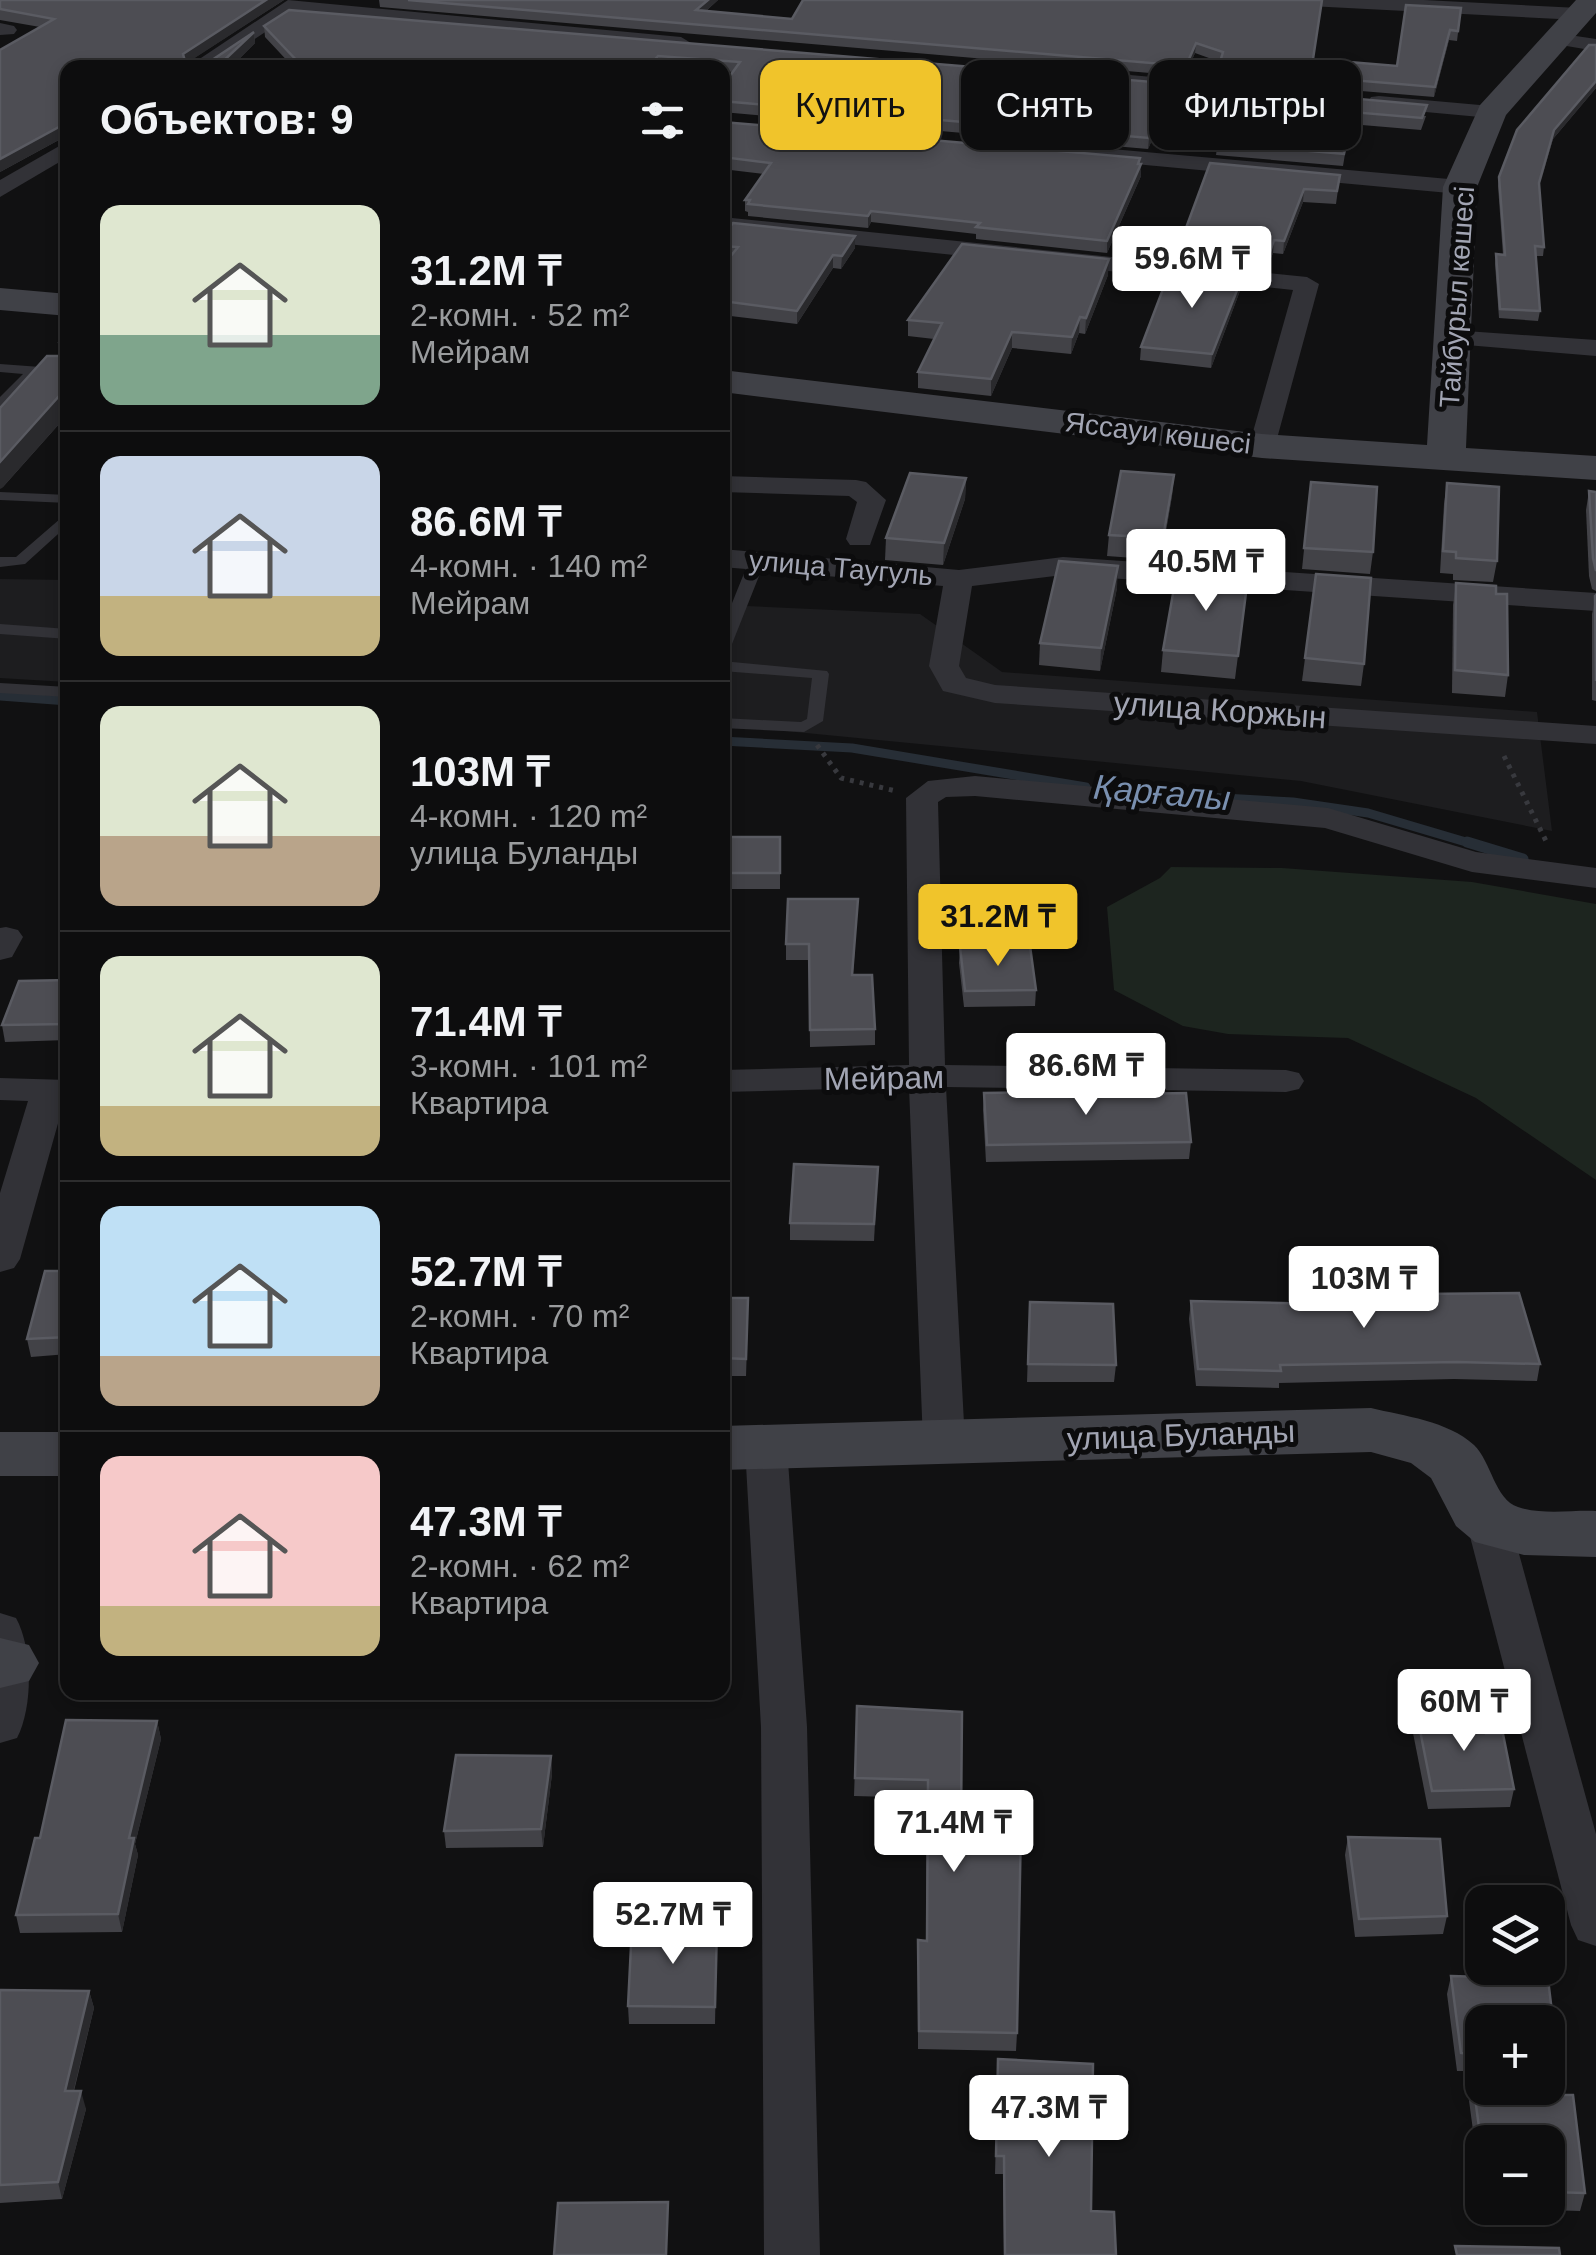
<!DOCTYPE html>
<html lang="ru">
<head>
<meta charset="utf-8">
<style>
  body { margin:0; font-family:Arial,sans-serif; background:#161617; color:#f1f3f6; height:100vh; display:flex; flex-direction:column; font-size:38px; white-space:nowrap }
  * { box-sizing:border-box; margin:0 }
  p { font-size:32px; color:#9a9c9e }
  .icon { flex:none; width:55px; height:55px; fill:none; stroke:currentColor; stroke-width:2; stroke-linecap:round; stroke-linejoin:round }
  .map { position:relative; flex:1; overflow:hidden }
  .sheet { position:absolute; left:60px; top:60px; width:670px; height:1640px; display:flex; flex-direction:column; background:#0d0d0e; border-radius:20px; box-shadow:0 5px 15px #0003,0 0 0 2px #2d2d2e }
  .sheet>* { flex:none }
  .banner { position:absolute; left:760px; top:60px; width:685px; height:90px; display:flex; gap:20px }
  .fabs { position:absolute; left:1465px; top:1885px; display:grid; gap:20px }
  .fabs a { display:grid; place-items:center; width:100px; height:100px; border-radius:20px; background:#0d0d0e; box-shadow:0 5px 15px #0003,0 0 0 2px #2d2d2e; font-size:50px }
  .price { position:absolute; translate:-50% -85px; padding:0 22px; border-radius:10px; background:#fff; color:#222; font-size:32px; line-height:65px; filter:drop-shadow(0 2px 5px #0008) }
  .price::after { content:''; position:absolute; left:50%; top:60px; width:30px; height:22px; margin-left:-15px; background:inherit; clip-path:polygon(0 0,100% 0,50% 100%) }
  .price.active { background:#f0c42b; color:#111 }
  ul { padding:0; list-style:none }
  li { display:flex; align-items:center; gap:30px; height:250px; padding:0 40px }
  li+li { border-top:2px solid #2d2d2e }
  li span { display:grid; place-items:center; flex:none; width:280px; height:200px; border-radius:20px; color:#555 }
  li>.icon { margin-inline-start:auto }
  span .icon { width:120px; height:120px; fill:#fffc; stroke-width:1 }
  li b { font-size:42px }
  h2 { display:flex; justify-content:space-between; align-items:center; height:120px; padding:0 40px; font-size:42px }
  .tag { padding:0 35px; border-radius:20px; background:#0d0d0e; box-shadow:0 5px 15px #0003,0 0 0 2px #2d2d2e; font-size:35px; line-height:90px }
  .tag.active { background:#f0c42b; color:#111 }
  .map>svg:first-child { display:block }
  .built { fill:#1d1d1f }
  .green { fill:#1d251f }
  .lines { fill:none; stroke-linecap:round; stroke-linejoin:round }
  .stream-far1 { stroke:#272e36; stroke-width:9 }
  .stream { stroke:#272e36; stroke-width:11 }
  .path { stroke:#38393e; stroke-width:5; stroke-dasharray:4 6; stroke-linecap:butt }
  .lane { fill:#323237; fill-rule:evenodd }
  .street { fill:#323237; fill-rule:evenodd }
  .secondary { fill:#404147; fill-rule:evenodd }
  .wall { fill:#424247 }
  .shaded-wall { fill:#2a2a2d }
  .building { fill:#4d4d53; stroke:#5a5b62; stroke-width:2.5; fill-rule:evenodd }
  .labels { text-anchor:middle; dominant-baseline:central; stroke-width:10; stroke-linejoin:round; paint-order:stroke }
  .far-street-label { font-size:28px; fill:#a2a5b3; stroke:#0c0c0d }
  .street-label { font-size:32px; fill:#a2a5b3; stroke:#0c0c0d }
  .water-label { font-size:35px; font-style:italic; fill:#798faf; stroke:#0c0c0d }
</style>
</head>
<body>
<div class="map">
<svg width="1596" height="2255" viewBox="0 0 1596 2255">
  <rect width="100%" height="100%" fill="#111112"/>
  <g class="built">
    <polygon points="0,579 67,580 67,682 0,678"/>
    <polygon points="723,605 920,614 1002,672 1537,712 1552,831 1301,781 723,725"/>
  </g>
  <polygon class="green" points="1171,867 1282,868 1472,882 1596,904 1596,1180 1476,1098 1348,1038 1228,1034 1183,1026 1114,990 1107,907 1160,878"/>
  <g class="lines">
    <g class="stream-far1">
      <polyline points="0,696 68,701"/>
      <polyline points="722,741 852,748 1086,787"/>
      <polyline points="1189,796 1293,802 1368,813 1476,845"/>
    </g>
    <polyline class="stream" points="1467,842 1523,859"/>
    <g class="path">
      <polyline points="817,745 841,778 896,791"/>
      <polyline points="1504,756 1547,843"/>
    </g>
    <g class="lane">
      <polygon points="0,364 68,369 68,377 37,375 0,409 0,397 23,374 0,372"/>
      <polygon points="0,492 68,495 68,503 0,500"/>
      <polygon points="68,512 68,525 25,564 0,567 0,557 16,557"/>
      <polygon points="757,556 765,561 730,649 722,654 722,628 749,561"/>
      <polygon points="0,624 68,629 68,639 0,634"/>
      <polygon points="722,661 827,671 829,674 823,721 804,732 722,728 722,718 801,722 807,719 812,678 722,671"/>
      <polygon points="0,683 68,687 68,697 0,693"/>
    </g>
    <g class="street">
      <polygon points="288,0 681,37 691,43 681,49 291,15 211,68 186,68"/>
      <polygon points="1299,0 1424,0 1579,8 1589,14 1579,20 1309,6"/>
      <polygon points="0,23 14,26 17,30 14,34 0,35"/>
      <polygon points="1556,33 1596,39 1596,51 1549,43 1549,35"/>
      <polygon points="1130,75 1264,87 1275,93 1264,99 1123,85 1119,81"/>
      <polygon points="1379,96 1491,106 1502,112 1491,118 1371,107 1368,102 1371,97"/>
      <polygon points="68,141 68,157 0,197 0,180"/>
      <polygon points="1089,147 1460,180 1471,187 1460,194 1081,159 1078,154 1081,149"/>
      <polygon points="722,217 1307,277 1319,284 1275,446 1262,454 1249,446 1293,290 722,231"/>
      <polygon points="1451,330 1596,340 1596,356 1442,343 1438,338 1442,333"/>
      <polygon points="722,476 856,480 866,482 886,500 870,545 850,545 846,539 857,502 849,496 722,492"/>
      <polygon points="722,549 959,570 1063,557 1596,593 1596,611 1063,575 972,586 959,666 966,678 995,685 1596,726 1596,744 995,703 943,691 929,666 943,586 722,567"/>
      <polygon points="975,776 1328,808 1476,852 1596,868 1596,888 1472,872 1325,828 975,796 946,797 938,802 945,1065 1286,1070 1299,1073 1304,1081 1299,1089 1286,1092 946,1087 965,1442 959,1452 944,1457 929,1452 923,1442 909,1087 722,1092 722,1070 909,1065 906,798 928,781"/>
      <polygon points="6,927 18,930 23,937 12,957 0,960 0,928"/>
      <polygon points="0,1078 68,1080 68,1102 64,1102 20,1259 14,1268 0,1272 0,1193 28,1101 0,1100"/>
      <polygon points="766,1432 781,1437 787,1447 807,1727 820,2255 764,2255 761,1727 745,1447 751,1437"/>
      <polygon points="1488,1505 1503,1510 1510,1521 1596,1834 1596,1946 1578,1940 1571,1925 1466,1521 1473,1510"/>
      <path d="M 0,1613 L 16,1618 C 33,1649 33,1707 17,1738 L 0,1743 Z"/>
    </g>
    <g class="secondary">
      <polygon points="1576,0 1596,0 1596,13 1506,115 1477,187 1466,448 1596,456 1596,480 1262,458 722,392 722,370 1262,434 1427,445 1443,187 1480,105"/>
      <polygon points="0,288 68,294 68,316 0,310"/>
      <path d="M 1371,1408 C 1404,1416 1448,1421 1474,1445 C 1491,1461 1495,1500 1518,1507 C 1541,1515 1572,1510 1596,1511 L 1596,1557 L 1524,1555 L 1475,1542 L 1456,1526 L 1431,1478 L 1411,1463 L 1371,1452 L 722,1470 L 722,1426 Z"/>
      <rect x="0" y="1432" width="68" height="44"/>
      <polygon points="0,1638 29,1645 39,1663 29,1681 0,1688"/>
    </g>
  </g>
  <g class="wall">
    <polygon points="0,0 284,0 191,60 212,60 254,32 255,43 230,68 68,68 68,135 0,172 40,27 0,20"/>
    <polygon points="379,0 718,0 706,11 792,19 1316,0 1313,59 1397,66 1461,8 1457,41 1449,40 1434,97 1217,79 1220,62 1195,53 1185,76 380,7"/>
    <polygon points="264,26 1177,84 1176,95 1170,110 1166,109 1148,149 722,112 722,87 733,72 722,71 722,68 294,68 265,37"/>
    <polygon points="1596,45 1596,88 1553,139 1539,186 1544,247 1543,256 1536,256 1540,311 1538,321 1499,318 1495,264 1496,254 1503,255 1498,186 1499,177"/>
    <polygon points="1208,101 1426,116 1421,130 1350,124 1343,166 1216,155 1218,140 1217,139 1218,128 1223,114 1207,113"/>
    <polygon points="722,122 1140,164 1141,176 1107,253 976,239 976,234 871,222 868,228 748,216 748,212 745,211 745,200 764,174 722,169"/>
    <polygon points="1210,163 1340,175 1336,204 1303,202 1283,254 1273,253 1267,268 1178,260 1179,247"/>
    <polygon points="722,237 855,248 841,269 833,268 797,324 722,315 722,267 729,259 722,259"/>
    <polygon points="1108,275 1085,334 1079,333 1071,354 1012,348 991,396 918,388 918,372 934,339 908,336 908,320"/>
    <polygon points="1243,275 1241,288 1211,368 1140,360 1141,347"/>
    <polygon points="68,334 68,414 2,488 63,356 60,342"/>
    <polygon points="1174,475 1172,496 1161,560 1107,556 1109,535"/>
    <polygon points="966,478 965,499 943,565 885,560 886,538"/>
    <polygon points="1311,482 1373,552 1370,574 1302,569"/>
    <polygon points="1447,483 1497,561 1493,582 1453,580 1453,574 1440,573 1444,504"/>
    <polygon points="1589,491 1596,492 1596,591 1592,589 1589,576 1586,510"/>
    <polygon points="1316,574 1364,664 1361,686 1302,681"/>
    <polygon points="1248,577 1235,679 1161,672 1163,650"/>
    <polygon points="1456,583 1496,594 1508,675 1505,697 1452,693 1453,605"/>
    <polygon points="1117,588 1100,671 1039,665 1040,643"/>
    <polygon points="1596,595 1596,701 1592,700 1592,614"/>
    <rect x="722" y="837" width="58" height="52"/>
    <polygon points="858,899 853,975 875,1029 875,1045 810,1047 809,960 786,960 786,944"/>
    <polygon points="960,947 1036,990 1035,1006 964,1007 959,963"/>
    <polygon points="68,980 68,1040 5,1042 2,1025"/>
    <polygon points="984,1093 1070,1095 1191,1142 1189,1159 986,1162 983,1110"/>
    <polygon points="878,1167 874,1241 790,1240 790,1223"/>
    <polygon points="68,1271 68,1354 31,1357 27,1339"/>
    <polygon points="1322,1295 1540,1364 1537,1381 1454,1379 1279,1383 1279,1388 1196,1386 1189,1319 1191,1301 1320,1304"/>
    <polygon points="722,1298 748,1316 746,1376 722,1376"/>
    <polygon points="1029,1319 1116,1365 1114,1382 1027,1382"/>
    <polygon points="857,1706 962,1712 961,1822 1017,2033 1016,2051 918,2049 918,1940 926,1941 927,1798 854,1796"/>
    <polygon points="1417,1715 1486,1734 1514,1789 1510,1807 1428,1809 1413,1733"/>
    <polygon points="157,1721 161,1739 135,1844 138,1855 122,1932 20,1933 16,1915 40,1838"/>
    <polygon points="551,1756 552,1774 543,1847 446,1848 444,1831"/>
    <polygon points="1348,1837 1447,1916 1443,1934 1355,1937 1345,1855"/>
    <polygon points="717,1927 715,2024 629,2024 628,2006"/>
    <polygon points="1451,1976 1562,2095 1585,2193 1580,2211 1484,2208 1548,2208 1548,2142 1482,2142 1482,2197 1465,2071 1457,2071 1447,1994"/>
    <polygon points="0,1990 89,1991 94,2008 74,2091 86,2109 62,2199 0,2203"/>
    <polygon points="998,2059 1091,2211 1116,2255 1004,2255 1003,2174 995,2174"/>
  </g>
  <g class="shaded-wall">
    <polygon points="266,0 284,0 184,65 183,54"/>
    <polygon points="708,0 718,0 696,20 696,10"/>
    <polygon points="1450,30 1449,40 1434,97 1435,87"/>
    <polygon points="254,32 255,43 230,68 216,68"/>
    <polygon points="1196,43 1195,53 1185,76 1186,66"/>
    <polygon points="658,56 657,68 647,68"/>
    <polygon points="1596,81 1596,88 1553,139 1538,192 1554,130"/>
    <polygon points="1177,84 1176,95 1170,110 1171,98"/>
    <polygon points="1166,98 1166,109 1148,149 1149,138"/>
    <polygon points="68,122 68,135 0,172 0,159"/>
    <polygon points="1140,158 1141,176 1107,253 1107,241"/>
    <polygon points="1304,189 1303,202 1283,254 1284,241"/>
    <polygon points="871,211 871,222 868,228 868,216"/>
    <polygon points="855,236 855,248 841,269 842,256"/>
    <polygon points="1274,240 1273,253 1267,268 1269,255"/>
    <polygon points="833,255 833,268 797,324 797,311"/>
    <polygon points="1109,259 1108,275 1085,334 1086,318"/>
    <polygon points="1243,275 1241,288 1211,368 1212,354"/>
    <polygon points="1080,317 1079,333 1071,354 1072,337"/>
    <polygon points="1012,332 1012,348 991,396 991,379"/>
    <polygon points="68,386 68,414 2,488 0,489 0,462"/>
    <polygon points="1174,475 1172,496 1161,560 1163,538"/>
    <polygon points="966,478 965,499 943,565 944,543"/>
    <polygon points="1118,566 1117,588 1100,671 1101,648"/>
    <polygon points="157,1721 161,1739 135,1844 138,1855 122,1932 118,1914 129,1838"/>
    <polygon points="551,1756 552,1774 543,1847 541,1829"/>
    <polygon points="89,1991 94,2008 69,2109 65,2091"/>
    <polygon points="81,2091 86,2109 62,2199 58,2182"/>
  </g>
  <g class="building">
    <polygon points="0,0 266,0 183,54 185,61 212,60 254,32 216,68 174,68 172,64 166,68 68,68 68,122 0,159 0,50 54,19 0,9"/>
    <polygon points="408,0 708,0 696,10 792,19 803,0 1322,0 1313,59 1397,66 1406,5 1461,8 1458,31 1450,30 1435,87 1218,69 1223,52 1196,43 1186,66"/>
    <polygon points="289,10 1177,84 1171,98 1166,98 1149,138 722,101 722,87 740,62 658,56 647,68 296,68 300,64 264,26"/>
    <polygon points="1589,45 1596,45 1596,81 1554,130 1539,183 1544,247 1535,246 1540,311 1500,309 1496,254 1505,255 1499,177 1517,130"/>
    <polygon points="1213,86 1427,105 1422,118 1352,112 1344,154 1217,143 1222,130 1218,128 1227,103 1208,101"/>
    <polygon points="722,122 1140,158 1138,164 1141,164 1107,241 976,227 980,223 871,211 868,216 748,204 750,200 745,200 771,163 722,157"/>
    <polygon points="1210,163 1340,175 1337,191 1304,189 1284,241 1274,240 1269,255 1179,247"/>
    <polygon points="733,223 855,236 842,256 833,255 797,311 722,301 722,267 738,247 722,246 722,237"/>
    <polygon points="962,244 1109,259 1086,318 1080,317 1072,337 1012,332 991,379 918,372 942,323 908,320"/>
    <polygon points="1171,268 1243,275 1212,354 1141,347"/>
    <polygon points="68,334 68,386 0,462 0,408 47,356 67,356 67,343 60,342"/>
    <polygon points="1121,471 1174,475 1163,538 1109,535"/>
    <polygon points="910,473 966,478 944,543 886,538"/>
    <polygon points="1311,482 1377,487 1373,552 1304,548"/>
    <polygon points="1447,483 1499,487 1497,561 1456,558 1456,552 1443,551"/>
    <polygon points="1589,491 1596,492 1596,571 1593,558"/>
    <polygon points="1059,561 1118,566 1101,648 1040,643"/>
    <polygon points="1177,571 1248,577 1238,656 1163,650"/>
    <polygon points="1316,574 1371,578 1364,664 1305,658"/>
    <polygon points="1456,583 1496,586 1496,594 1507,594 1508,675 1455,670"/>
    <polygon points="1596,595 1596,681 1595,596"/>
    <rect x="722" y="837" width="58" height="36"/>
    <polygon points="788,899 858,899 852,975 872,975 875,1029 810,1030 809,944 786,944"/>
    <polygon points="1030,946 1036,990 965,991 960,947"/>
    <polygon points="68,980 68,1024 2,1025 19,981"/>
    <polygon points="1070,1092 1070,1095 1186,1093 1191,1142 987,1145 984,1093"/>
    <polygon points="794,1164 878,1167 874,1224 790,1223"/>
    <polygon points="45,1271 68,1271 68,1337 27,1339"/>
    <polygon points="1519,1293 1540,1364 1457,1362 1280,1365 1281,1371 1198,1369 1191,1301 1323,1304 1322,1295"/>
    <polygon points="722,1298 748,1298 746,1359 722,1358"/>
    <polygon points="1030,1302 1113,1304 1116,1365 1028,1364"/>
    <polygon points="857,1706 962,1712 961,1822 1021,1824 1017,2033 919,2031 918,1940 927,1941 928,1780 855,1778"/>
    <polygon points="1417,1715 1486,1717 1486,1734 1503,1734 1514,1789 1432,1791"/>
    <polygon points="66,1720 157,1721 129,1838 134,1838 118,1914 16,1915 35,1838 40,1838"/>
    <polygon points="456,1755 551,1756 541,1829 444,1831"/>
    <polygon points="1348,1837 1440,1839 1447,1916 1359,1919"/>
    <polygon points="632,1926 717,1927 715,2007 628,2006"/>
    <path d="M 1451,1976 L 1548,1979 L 1562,2095 L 1573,2095 L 1585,2193 L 1548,2192 L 1548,2142 L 1482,2142 L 1482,2149 L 1469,2054 L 1461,2053 ZM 1482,2022 L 1548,2022 L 1548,2088 L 1482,2088 Z"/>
    <polygon points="0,1990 89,1991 65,2091 81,2091 58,2182 0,2185"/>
    <polygon points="998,2059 1093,2064 1091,2211 1114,2212 1116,2255 1005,2255 1004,2156 996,2156"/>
    <polygon points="668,2202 666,2255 554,2255 558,2203"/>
    <polygon points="1455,2246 1559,2248 1560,2255 1457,2255"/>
  </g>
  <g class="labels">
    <g class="far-street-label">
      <text transform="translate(1457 297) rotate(-86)">Тайбурыл көшесі</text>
      <text transform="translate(1158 433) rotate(7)">Яссауи көшесі</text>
      <text transform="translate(841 568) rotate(5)">улица Таугуль</text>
    </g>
    <g class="street-label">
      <text transform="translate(1220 710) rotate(4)">улица Коржын</text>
      <text transform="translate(884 1078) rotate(-1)">Мейрам</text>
      <text transform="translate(1181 1435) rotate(-2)">улица Буланды</text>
    </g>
    <g class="water-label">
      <text transform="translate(1162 792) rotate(5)">Қарғалы</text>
    </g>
  </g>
</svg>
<div class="fabs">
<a><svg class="icon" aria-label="layers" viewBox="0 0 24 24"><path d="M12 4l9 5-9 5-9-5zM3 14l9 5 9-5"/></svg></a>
<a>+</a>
<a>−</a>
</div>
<b class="price" style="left:1192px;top:311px">59.6M ₸</b>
<b class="price" style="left:1206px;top:614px">40.5M ₸</b>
<b class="price active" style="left:998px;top:969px">31.2M ₸</b>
<b class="price" style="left:1086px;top:1118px">86.6M ₸</b>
<b class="price" style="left:1364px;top:1331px">103M ₸</b>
<b class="price" style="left:1464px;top:1754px">60M ₸</b>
<b class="price" style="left:954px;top:1875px">71.4M ₸</b>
<b class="price" style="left:673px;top:1967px">52.7M ₸</b>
<b class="price" style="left:1049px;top:2160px">47.3M ₸</b>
<div class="banner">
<a class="tag active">Купить</a>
<a class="tag">Снять</a>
<a class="tag">Фильтры</a>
</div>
<section class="sheet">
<h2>Объектов: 9<svg class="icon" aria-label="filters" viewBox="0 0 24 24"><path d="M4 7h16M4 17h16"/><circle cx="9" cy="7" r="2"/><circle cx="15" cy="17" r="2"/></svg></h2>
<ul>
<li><span style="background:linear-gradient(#dfe7d0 65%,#7fa58c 0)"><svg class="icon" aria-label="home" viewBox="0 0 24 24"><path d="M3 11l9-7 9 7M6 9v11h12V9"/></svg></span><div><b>31.2M ₸</b><p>2-комн. · 52 m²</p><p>Мейрам</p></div></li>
<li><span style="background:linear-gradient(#c9d6e8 70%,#c2b280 0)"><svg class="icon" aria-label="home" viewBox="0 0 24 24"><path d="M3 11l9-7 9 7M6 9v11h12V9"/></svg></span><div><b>86.6M ₸</b><p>4-комн. · 140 m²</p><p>Мейрам</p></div></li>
<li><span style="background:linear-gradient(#dfe7d0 65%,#b9a48a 0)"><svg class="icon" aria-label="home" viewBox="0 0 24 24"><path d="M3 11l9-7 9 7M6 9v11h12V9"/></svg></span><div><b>103M ₸</b><p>4-комн. · 120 m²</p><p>улица Буланды</p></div></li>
<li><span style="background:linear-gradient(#dfe7d0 75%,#c2b280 0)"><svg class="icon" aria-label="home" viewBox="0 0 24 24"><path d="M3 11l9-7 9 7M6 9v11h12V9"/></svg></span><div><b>71.4M ₸</b><p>3-комн. · 101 m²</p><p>Квартира</p></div></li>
<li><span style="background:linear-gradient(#bfe0f5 75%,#b9a48a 0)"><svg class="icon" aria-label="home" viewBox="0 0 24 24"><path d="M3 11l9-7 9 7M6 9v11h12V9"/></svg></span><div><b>52.7M ₸</b><p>2-комн. · 70 m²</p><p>Квартира</p></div></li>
<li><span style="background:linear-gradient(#f6c9c9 75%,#c2b280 0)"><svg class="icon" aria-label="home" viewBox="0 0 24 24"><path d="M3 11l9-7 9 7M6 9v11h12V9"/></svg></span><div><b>47.3M ₸</b><p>2-комн. · 62 m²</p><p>Квартира</p></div></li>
</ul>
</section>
</div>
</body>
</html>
